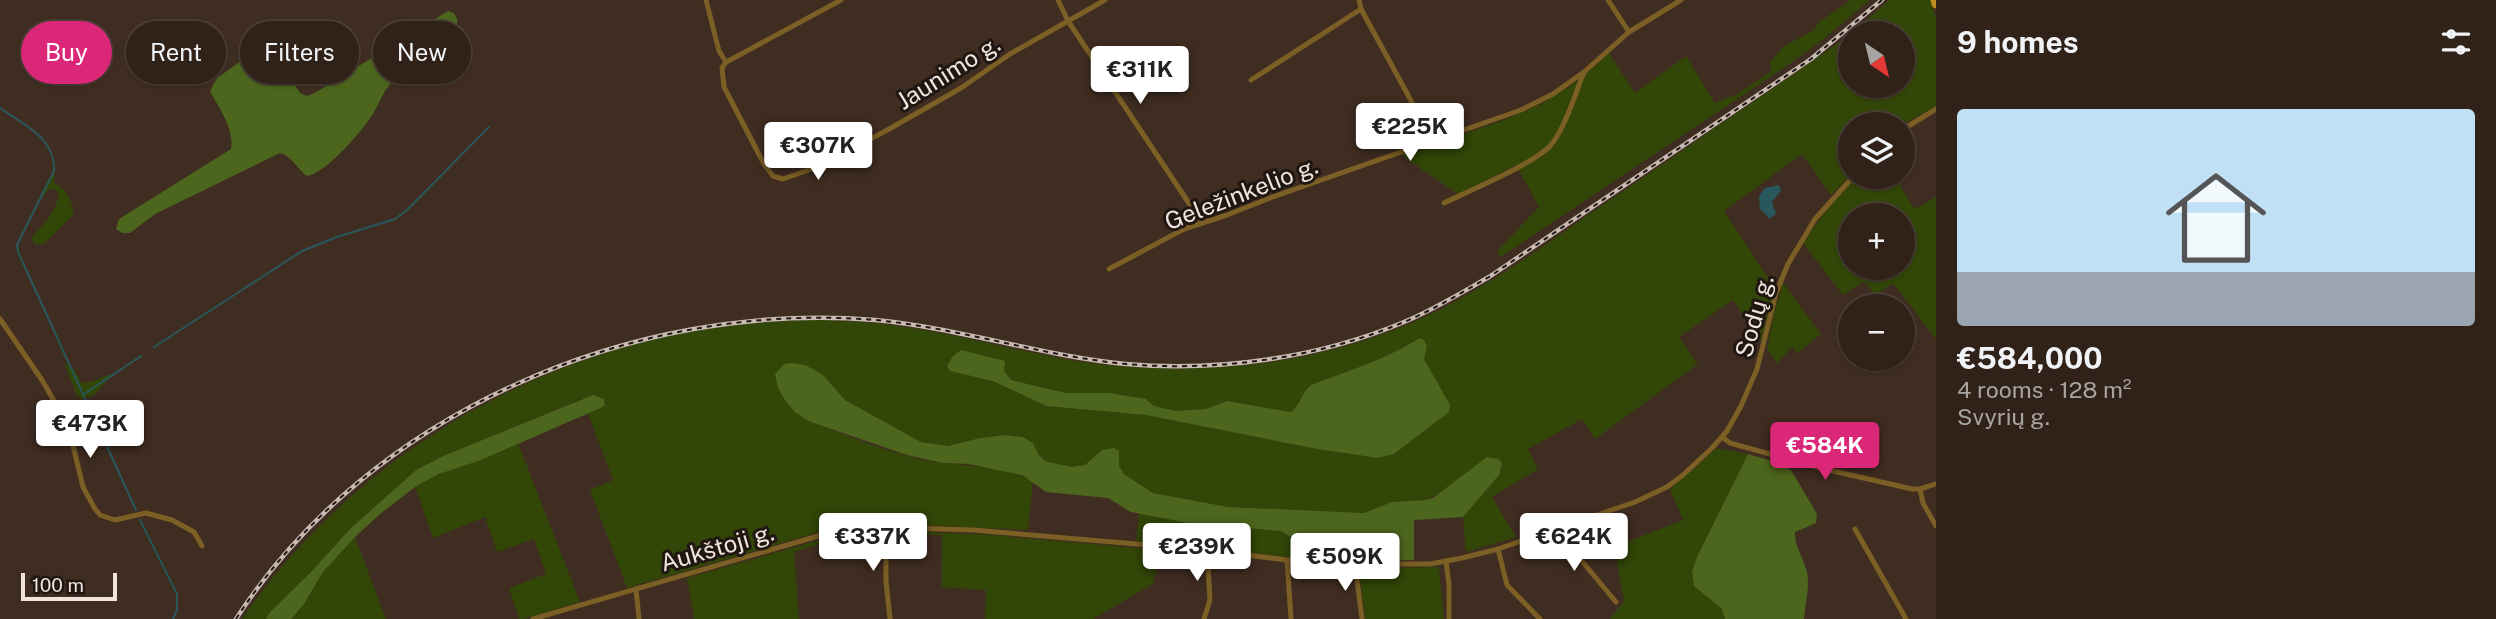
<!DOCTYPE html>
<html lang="en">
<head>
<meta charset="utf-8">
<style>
  body { margin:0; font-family:"Public Sans",sans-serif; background:#382a22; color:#f1f3f6; height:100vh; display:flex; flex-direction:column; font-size:26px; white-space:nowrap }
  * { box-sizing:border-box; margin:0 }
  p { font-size:23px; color:#a8a4a2 }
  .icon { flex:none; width:38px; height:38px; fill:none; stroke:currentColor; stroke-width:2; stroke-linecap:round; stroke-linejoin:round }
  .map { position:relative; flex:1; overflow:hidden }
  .side { display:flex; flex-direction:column; background:#302219; width:560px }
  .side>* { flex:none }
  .top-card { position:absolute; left:21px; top:21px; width:665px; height:63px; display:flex; gap:14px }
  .needle { width:46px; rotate:145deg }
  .buttons { position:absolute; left:1838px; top:21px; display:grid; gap:14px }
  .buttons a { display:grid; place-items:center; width:77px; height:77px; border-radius:50%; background:#302219; box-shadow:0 2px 5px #0004,0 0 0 2px #4b3f38; font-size:35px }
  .scale { position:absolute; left:21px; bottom:18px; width:96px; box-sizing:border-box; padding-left:7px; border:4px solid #f1e4dd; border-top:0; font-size:19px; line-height:24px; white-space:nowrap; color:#f1e4dd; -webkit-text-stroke:5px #201712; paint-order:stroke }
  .price { position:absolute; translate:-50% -60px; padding:0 16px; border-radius:7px; background:#fff; color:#222; font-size:23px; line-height:46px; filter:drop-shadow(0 2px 4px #0008) }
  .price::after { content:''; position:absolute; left:50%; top:42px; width:21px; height:16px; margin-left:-10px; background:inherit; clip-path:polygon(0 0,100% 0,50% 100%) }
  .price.current { background:#db2777; color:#fff }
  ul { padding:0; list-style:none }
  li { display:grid; align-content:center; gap:14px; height:371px; padding:0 21px }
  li+li { border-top:2px solid #4b3f38 }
  li span { display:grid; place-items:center; height:217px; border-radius:7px; color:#555 }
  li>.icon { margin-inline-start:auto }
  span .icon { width:126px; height:126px; fill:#fffc; stroke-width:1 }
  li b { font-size:30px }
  h2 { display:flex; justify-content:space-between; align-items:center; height:84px; padding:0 21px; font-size:30px }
  .tag { padding:0 24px; border-radius:32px; background:#302219; box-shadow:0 2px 5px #0004,0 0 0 2px #4b3f38; font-size:24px; line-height:63px }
  .tag.current { background:#db2777; color:#fff }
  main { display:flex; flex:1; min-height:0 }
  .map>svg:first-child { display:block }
  .green { fill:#324607; fill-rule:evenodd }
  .forest { fill:#4d661d }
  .water { fill:#29585c }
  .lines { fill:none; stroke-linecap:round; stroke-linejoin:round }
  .stream { stroke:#29585c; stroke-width:2 }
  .street { stroke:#7c5f24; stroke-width:5 }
  .primary { stroke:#bc8c21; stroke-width:9 }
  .rail-casing { stroke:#c8bab2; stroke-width:4.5 }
  .rail { stroke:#201712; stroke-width:2; stroke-dasharray:5; stroke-linecap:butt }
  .labels { text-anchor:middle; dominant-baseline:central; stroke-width:6; stroke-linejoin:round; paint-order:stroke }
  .street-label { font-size:24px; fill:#f1e4dd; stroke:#201712 }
</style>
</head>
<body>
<main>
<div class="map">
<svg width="1936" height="619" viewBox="0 0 1936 619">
  <rect width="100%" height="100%" fill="#402d21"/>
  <g class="green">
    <path d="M 1851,0 L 1870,0 L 1820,42 L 1785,67 L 1501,257 L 1497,251 L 1539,207 L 1516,165 L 1458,194 L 1401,155 C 1451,137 1514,121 1558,94 C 1577,82 1593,68 1609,53 L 1635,93 L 1686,56 L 1715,103 L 1737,94 L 1772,71 L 1770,63 L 1783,47 L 1814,30 L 1819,22 Z"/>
    <path d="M 1889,0 L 1931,0 L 1936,18 L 1936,106 L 1902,125 L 1850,124 L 1850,176 L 1831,195 L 1802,154 L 1724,211 L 1775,288 L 1761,341 L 1733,300 L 1679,337 L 1698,364 L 1595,439 L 1582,419 L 1528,449 L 1538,469 L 1492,497 L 1516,537 L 1466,552 L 1463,517 L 1499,475 L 1502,468 L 1445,490 L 1426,500 L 1392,502 L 1364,513 L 1228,507 L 1153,493 L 1124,474 L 1119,466 L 1119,451 L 1102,450 L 1085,465 L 1071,467 L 1045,461 L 1038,454 L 1033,443 L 1023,437 L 1006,435 L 980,438 L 948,446 L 921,442 L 845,400 L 827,379 L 792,363 L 780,367 L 808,421 C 852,437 897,457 943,463 C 973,466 1005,466 1033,481 L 1028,530 L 898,524 L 864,524 L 830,529 L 627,588 L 590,490 L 613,480 L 588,413 L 605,406 L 606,402 L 584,398 L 443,456 L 416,470 L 351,528 L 311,572 L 270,612 L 266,619 L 242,619 C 380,418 632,299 876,323 C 944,330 1010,350 1077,361 C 1198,379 1324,366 1435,312 C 1464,298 1492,280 1520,262 L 1850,35 L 1850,86 L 1902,86 L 1902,33 L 1852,33 ZM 1420,338 L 1424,359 L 1450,406 L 1449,412 L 1394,454 L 1378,458 L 1317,449 L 1146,415 L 1046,406 L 993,381 L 1004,371 L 1011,380 L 1066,393 L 1109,393 L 1146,399 L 1154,406 L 1175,411 L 1206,409 L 1227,401 L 1291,412 C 1303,403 1301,393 1311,385 C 1348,371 1386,359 1420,338 Z"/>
    <path d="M 54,171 L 55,184 C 66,188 74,203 73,215 L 44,244 L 34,244 L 32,237 C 44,225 57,210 59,194 L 55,189 L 49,189 L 42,198 L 42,191 Z"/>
    <path d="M 1857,177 L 1895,177 L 1914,209 L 1936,197 L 1936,339 L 1893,283 L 1875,295 L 1864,281 L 1843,295 L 1803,243 L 1826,210 ZM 1850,215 L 1902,215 L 1902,268 L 1850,268 Z"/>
    <polygon points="1783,283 1821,334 1797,353 1792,347 1777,363 1767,349 1774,313"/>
    <path d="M 64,363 L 73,368 L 82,383 C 94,383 101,375 112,375 L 94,395 L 81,399 L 76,393 Z"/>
    <path d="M 518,443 L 580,602 L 523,619 L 519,619 L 509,588 L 546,574 L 534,539 L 497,552 L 485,517 L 433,538 L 415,487 C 447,468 484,458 518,443 Z"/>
    <polygon points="1717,448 1748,454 1697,557 1692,572 1694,586 1722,609 1725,619 1610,619 1624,601 1614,547 1683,520 1670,489"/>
    <polygon points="1139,513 1188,523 1281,531 1298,541 1348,543 1372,561 1289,557 1136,541"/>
    <polygon points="872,531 981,534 1160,550 1153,584 1093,619 985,619 986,590 942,587 942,535 881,534 833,540 794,552 799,619 694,619 687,578 837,535"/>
    <polygon points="355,537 386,619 291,619 304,604 323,572"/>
    <polygon points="1439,567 1444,619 1365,619 1359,568"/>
  </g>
  <g class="forest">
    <path d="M 448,11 L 454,13 L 457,19 L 457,27 L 447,42 C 430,54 410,66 394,80 C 383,90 379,105 371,117 C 360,133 326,173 307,176 C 298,170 292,156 280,153 L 155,214 L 130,233 L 122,233 L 116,229 L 119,219 L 231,149 C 235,130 219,108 210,91 L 217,78 L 261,47 L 277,55 L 300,93 L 307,96 L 315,93 Z"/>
    <path d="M 1420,338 L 1424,340 L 1427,346 L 1424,359 L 1450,405 L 1449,412 L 1394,454 L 1378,458 L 1317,449 L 1146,415 L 1046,406 L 993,381 L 950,371 L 947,366 L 953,356 L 961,350 L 1005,361 L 1004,371 L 1011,380 L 1066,393 L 1109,393 L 1146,399 L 1154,406 L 1175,411 L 1206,409 L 1227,401 L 1291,412 C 1301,404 1301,393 1311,385 C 1348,371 1386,359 1420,338 Z"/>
    <polygon points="792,363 805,365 822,374 845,400 921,442 948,446 980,438 1006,435 1023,437 1033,443 1038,454 1045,461 1071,467 1085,465 1102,450 1114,448 1119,451 1119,466 1124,474 1153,493 1228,507 1364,513 1392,502 1426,500 1433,498 1487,457 1499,459 1502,464 1499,475 1463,517 1414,520 1414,560 1372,561 1348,543 1298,541 1281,531 1188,523 1131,512 1108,498 1046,492 1022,475 969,464 943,463 907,455 808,421 795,412 785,400 778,388 775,374 784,364"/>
    <polygon points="593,395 604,399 605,406 481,460 439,474 415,487 380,514 355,537 323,572 304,604 291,619 266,619 270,612 311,572 351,528 416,470 443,456"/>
    <path d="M 1748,454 L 1783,464 L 1791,470 L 1817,514 L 1816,523 L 1795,532 C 1794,546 1804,559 1807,572 C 1810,587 1805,604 1804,619 L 1725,619 L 1722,609 L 1694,586 L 1692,572 L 1697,557 Z"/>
  </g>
  <polygon class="water" points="1779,185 1781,191 1772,202 1776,214 1770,219 1760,209 1759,196 1765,188"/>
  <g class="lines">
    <g class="stream">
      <path d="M 0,108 C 24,125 56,138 54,171 L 17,245 L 18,252 L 136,510"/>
      <polyline points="154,347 302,251 337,237 395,219 406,211 489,127"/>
      <polyline points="84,394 141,356"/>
      <polyline points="140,520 177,594 177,610 173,619"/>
    </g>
    <g class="street">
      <polyline points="706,0 719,51 726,62"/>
      <polyline points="841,0 732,59 726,62 722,68 724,87 764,164 773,176 783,179 820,166 891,128 961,88 1010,54 1105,0"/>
      <polyline points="1058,0 1068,21 1202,223"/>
      <polyline points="1359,0 1361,9 1433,141"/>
      <polyline points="1608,0 1629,32"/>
      <polyline points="1251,80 1361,9"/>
      <polyline points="1902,130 1936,109"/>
      <path d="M 1444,203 C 1469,191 1533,164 1550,146 C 1565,129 1575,94 1584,72"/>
      <polyline points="1109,269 1184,229 1227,215 1270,198 1521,110 1553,94 1584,72 1629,32 1681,0"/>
      <polyline points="0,319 42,380 65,420 70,433 83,487 95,509 100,515 115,520 146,513 172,520 194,532 202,546"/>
      <polyline points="1722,437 1730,443 1824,469 1912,489 1920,489 1936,484"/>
      <polyline points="1920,489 1923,503 1936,526"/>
      <polyline points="886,526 886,581 890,619"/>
      <polyline points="1559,528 1565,541 1616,602"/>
      <polyline points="1855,529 1906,619"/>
      <polyline points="1498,549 1507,585 1540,619"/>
      <polyline points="1287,560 1291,619"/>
      <polyline points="1446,561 1449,585 1449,619"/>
      <polyline points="1355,564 1362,619"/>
      <polyline points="636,589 639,619"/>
      <polyline points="533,619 825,534 873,527 973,530 1207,550 1287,560 1355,564 1430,564 1462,558 1498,549 1635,502 1667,487 1683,475 1712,448 1727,431 1741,406 1757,369 1776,293 1788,264 1815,219 1853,177"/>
      <polyline points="1204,619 1210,600 1207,550"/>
    </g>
    <polyline class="primary" points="1935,0 1936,4"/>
    <defs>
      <path id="rail" d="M 236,619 C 369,413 634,300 875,320 C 960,328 1042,356 1126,364 C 1218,372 1319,358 1404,322 C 1433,310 1461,293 1489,277 L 1811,59 L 1882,0"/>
    </defs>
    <use href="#rail" class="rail-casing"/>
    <use href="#rail" class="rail"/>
  </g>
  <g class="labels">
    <g class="street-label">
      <text transform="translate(948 72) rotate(-32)">Jaunimo g.</text>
      <text transform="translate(1241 193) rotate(-21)">Geležinkelio g.</text>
      <text transform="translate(1754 316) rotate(-74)">Sodų g.</text>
      <text transform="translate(717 547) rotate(-16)">Aukštoji g.</text>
    </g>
  </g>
</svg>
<div class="buttons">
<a><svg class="needle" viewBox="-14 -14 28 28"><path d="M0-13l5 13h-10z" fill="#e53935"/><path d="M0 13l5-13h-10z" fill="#a8a4a2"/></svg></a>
<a><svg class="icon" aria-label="layers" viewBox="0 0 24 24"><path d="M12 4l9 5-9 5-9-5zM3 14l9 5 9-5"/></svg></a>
<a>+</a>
<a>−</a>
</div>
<div class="scale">100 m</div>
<b class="price" style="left:1140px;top:106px">€311K</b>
<b class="price" style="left:1410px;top:163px">€225K</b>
<b class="price" style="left:818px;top:182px">€307K</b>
<b class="price" style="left:90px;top:460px">€473K</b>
<b class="price current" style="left:1825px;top:482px">€584K</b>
<b class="price" style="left:873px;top:573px">€337K</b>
<b class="price" style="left:1574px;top:573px">€624K</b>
<b class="price" style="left:1197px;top:583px">€239K</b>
<b class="price" style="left:1345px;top:593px">€509K</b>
<div class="top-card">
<a class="tag current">Buy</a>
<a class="tag">Rent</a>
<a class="tag">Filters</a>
<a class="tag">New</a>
</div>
</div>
<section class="side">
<h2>9 homes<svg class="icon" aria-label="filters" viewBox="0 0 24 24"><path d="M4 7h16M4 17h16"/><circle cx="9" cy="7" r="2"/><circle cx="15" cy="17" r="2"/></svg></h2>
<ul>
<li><span style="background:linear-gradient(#bfe0f5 75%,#9aa5b1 0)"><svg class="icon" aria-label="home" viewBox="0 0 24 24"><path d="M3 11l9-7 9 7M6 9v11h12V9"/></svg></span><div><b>€584,000</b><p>4 rooms · 128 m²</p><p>Svyrių g.</p></div></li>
</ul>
</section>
</main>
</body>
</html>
